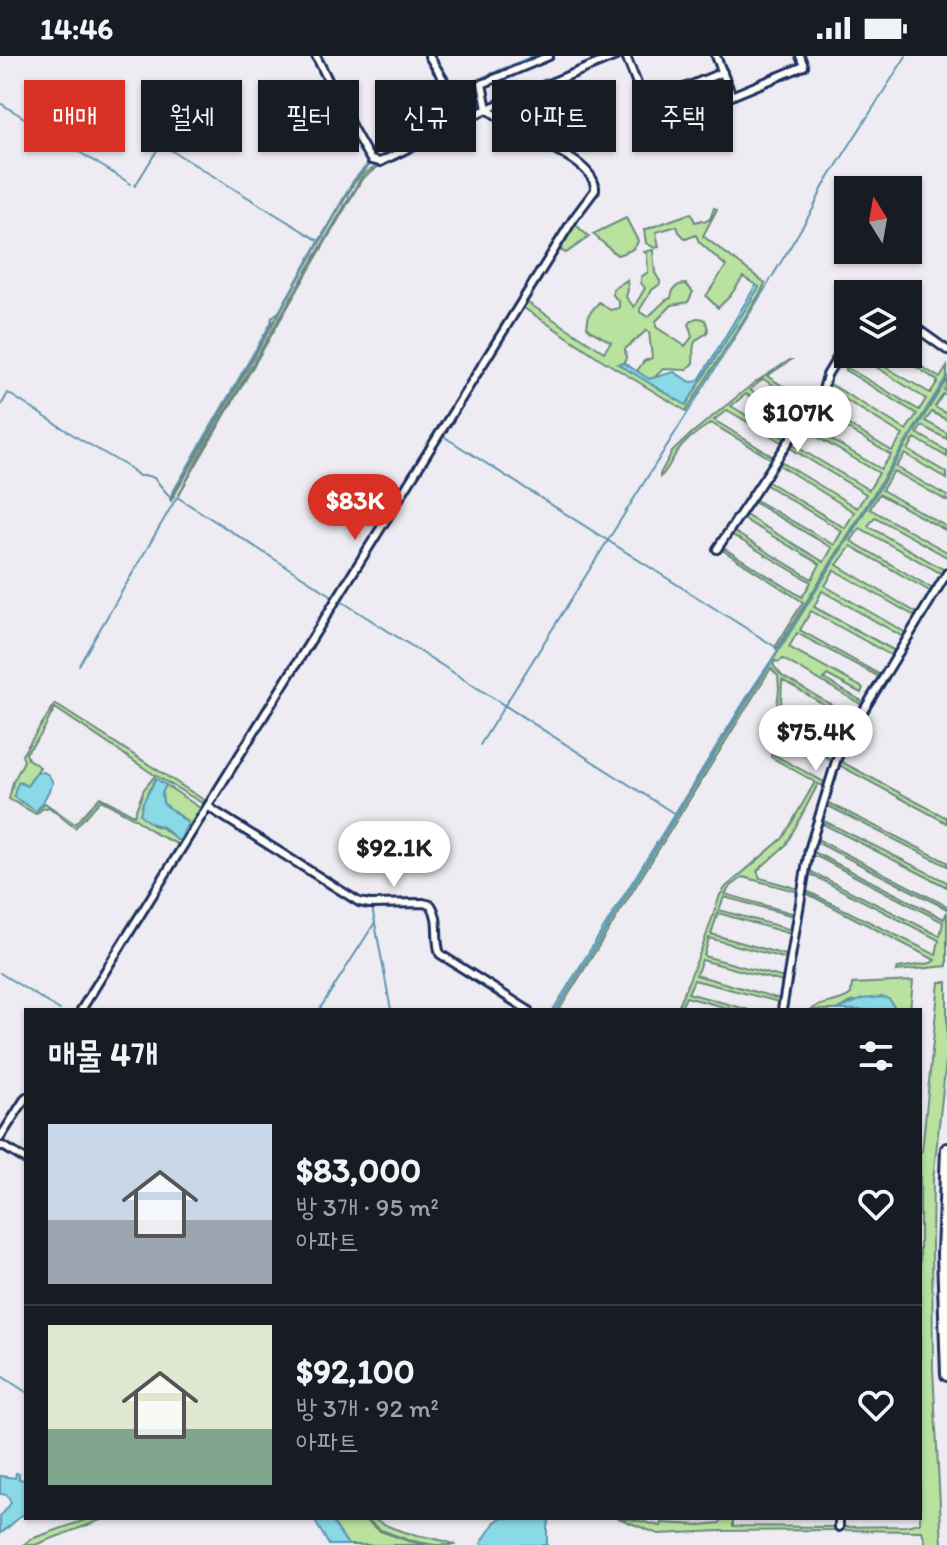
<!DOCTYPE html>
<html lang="ko">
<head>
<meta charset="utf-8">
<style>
  body { margin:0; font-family:Itim,"Poor Story",sans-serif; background:#20242c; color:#f1f3f6; height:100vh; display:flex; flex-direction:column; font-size:30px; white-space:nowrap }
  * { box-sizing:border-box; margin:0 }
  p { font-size:26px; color:#9ea1a6 }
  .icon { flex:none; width:44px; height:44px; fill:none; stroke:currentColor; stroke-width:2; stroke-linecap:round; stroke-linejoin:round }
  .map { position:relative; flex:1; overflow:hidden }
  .drawer { position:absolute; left:24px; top:952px; width:898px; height:512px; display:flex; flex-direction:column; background:#171b24; border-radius:0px; box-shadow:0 2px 6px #0004 }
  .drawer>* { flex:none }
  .guide { position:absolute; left:24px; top:24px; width:900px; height:72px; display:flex; gap:16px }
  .needle { width:52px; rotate:349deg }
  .fabs { position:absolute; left:834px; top:120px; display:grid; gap:16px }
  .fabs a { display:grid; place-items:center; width:88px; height:88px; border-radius:0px; background:#171b24; box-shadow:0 2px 6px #0004; font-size:40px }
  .price { position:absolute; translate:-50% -68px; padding:0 18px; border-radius:28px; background:#fff; color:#222; font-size:26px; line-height:52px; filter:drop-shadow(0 2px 4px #0008) }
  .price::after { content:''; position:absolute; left:50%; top:48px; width:24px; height:18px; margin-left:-12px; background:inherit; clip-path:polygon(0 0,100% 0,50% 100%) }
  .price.active { background:#d93025; color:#fff }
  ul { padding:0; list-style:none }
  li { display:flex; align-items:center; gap:24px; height:200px; padding:0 24px }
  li+li { border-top:2px solid #363941 }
  li span { display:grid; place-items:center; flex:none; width:224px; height:160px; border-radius:0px; color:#555 }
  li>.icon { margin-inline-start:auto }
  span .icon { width:96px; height:96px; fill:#fffc; stroke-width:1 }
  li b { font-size:34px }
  h2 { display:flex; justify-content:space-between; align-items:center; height:96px; padding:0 24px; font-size:34px }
  .chip { padding:0 28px; border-radius:0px; background:#171b24; box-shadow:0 2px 6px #0004; font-size:28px; line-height:72px }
  .chip.active { background:#d93025; color:#fff }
  .status { display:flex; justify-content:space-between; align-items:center; height:56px; padding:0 40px; background:#171b24; direction:ltr }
  .status svg { height:22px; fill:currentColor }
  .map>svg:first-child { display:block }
  .green { fill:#b9e29f; stroke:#6a887e; stroke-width:2; fill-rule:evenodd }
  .water { fill:#8ad9e7; stroke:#5e95b0; stroke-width:2 }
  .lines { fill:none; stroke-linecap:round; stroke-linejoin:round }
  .stream { stroke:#5e95b0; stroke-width:2 }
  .street-casing { stroke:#1b2f5e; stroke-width:12 }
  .highway-casing { stroke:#1b2f5e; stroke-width:16 }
  .street { stroke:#fdfcf7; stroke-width:6 }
  .highway { stroke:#fdfcf7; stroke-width:10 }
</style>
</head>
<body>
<div class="status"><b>14:46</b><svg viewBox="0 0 49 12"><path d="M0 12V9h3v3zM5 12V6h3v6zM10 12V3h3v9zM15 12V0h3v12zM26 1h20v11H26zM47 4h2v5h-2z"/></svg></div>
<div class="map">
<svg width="947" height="1489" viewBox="0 0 947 1489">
  <rect width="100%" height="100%" fill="#eeecf2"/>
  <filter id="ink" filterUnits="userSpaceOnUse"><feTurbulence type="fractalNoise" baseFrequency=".0125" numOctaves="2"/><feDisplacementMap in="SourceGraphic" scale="16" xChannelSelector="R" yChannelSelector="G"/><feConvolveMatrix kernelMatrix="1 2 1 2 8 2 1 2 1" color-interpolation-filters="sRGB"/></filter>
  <g filter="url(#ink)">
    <g class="green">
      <polygon points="366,101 368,102 368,110 354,127 171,445 170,443 272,267 272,261 279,256 354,124 367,110"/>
      <polygon points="372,113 375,113 362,123 178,440 201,397 359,125 364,118"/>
      <path d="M 714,152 L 717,153 L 703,180 L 765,227 L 761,236 L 686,355 L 602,304 L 521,250 L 525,245 L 604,296 L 611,286 L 591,275 L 587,271 L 589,258 L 599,246 L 610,254 L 619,252 L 619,246 L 613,239 L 613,233 L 627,224 L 628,234 L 626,241 L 634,251 L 645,232 L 641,227 L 641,221 L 648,216 L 647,198 L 644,196 L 653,194 L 655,217 L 660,225 L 660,228 L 652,234 L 640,253 L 640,256 L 648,261 L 666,244 L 671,242 C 672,233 676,228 686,228 L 693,236 L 688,246 L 672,249 L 656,265 L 656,271 L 685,290 L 692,281 L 689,269 C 692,262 698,260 705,264 C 713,282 702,276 695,286 C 692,291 694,301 693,307 L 686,314 L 663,313 C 652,325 651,327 637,315 L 644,305 L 652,302 L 649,276 L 646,275 L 625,293 L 626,302 L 624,307 L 619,308 L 686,349 L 759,231 L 743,221 L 730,240 L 718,252 L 706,240 L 726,210 L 699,186 L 696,179 L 686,183 L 679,176 L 677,170 L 656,176 L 659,191 L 655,192 L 646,187 L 644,174 L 691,157 L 695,166 L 702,164 L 704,166 L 710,163 Z"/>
      <path d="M 626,162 L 638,185 C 635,195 626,196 617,199 L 593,178 Z"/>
      <polygon points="574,167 589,181 566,197 558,193"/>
      <polygon points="856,298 863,298 930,337 938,325 896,298 901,298 940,322 947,311 947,320 777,593 776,590 803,546 719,492 720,490 802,541 811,526 729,477 731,474 812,523 820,508 740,461 742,457 824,506 832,492 750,444 752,442 834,489 842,475 763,427 765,424 845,472 854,456 776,407 778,404 857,452 866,438 787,390 790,387 869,434 879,417 800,371 802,367 881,413 891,399 813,352 815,349 892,395 903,379 826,332 827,326 906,374 917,358 845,314 846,311 919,354 926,343"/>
      <path d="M 790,304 L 791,304 L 767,320 L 811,348 L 809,351 L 763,323 L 750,334 L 799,366 L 797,369 L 746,338 L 731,350 L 787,384 L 785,388 L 727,354 L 714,364 L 775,402 L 773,404 L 711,367 C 698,375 684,385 675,399 C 670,407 667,415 660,421 L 660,418 L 672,396 L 692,377 L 754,327 Z"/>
      <path d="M 947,323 L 947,330 L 944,334 L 947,336 L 947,340 L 943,338 L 935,351 L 947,358 L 947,364 L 932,356 L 925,365 L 947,377 L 947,383 L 922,370 L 917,377 L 947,395 L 947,401 L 915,382 L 908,394 L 947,417 L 947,423 L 905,398 L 896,411 L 947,440 L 947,445 L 894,415 L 882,434 L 947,471 L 947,475 L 879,438 L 870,453 L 947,496 L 947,501 L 875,461 L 868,470 L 946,515 L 944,519 L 860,472 L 851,485 L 935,534 L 933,537 L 851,490 L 837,509 L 920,559 L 918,562 L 834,514 L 825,530 L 908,578 L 905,582 L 822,535 L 814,551 L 897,596 L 894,601 L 811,555 L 800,574 L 882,620 L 881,622 L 797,577 L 789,591 L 863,632 L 861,637 L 827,619 L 824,623 L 865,647 L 864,650 L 783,603 L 779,606 L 775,605 L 773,609 L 782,620 L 856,663 L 854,666 L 782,624 L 781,648 L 844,683 L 842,686 L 781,653 L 778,672 L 835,701 L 834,705 L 777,677 L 774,699 L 826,727 L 825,730 L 818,728 L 786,789 L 757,815 L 760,822 L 799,833 L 802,829 L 780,954 L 778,954 L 779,946 L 694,924 L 688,937 L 749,954 L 735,954 L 686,941 L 680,954 L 677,954 L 703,889 L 720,839 L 726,831 L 783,782 L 815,726 L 771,701 L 779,632 L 778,620 L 771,612 L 559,954 L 556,954 ZM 743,821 L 799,836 L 795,858 L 725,838 L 730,831 ZM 724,841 L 794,860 L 792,874 L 719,854 ZM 718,857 L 791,878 L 788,898 L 785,899 L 711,878 ZM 709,882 L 787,903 L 784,922 L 704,900 ZM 702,904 L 783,926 L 780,943 L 696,919 Z"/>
      <polygon points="55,648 207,746 202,747 153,718 55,652 40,680 26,697 28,703 40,711 27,730 19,726 36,755 45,747 75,768 100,741 134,759 144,733 154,721 156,723 147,737 152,769 162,772 174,781 188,766 163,747 162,737 166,729 200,752 201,756 181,790 156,778 134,762 101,744 75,772 49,751 42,753 36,758 9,743 13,726 24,705 22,699"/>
      <polygon points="838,704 947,762 947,767 837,708"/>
      <polygon points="825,745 947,806 947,810 824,748"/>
      <polygon points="820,763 947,826 947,831 819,766"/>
      <polygon points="815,782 947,850 947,853 814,785"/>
      <polygon points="812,795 944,863 947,856 947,910 896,915 898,912 931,907 935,904 804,836 805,834 936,899 939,884 808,817 808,814 940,880 943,866 818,801 811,801"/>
      <path d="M 913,925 L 910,954 L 894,954 L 894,951 L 882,941 L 851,946 L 837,954 L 810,954 C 823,945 839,948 851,938 L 852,928 Z"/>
      <polygon points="939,926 947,926 947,996 933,1124 932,1187 933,1313 942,1489 926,1489 922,1475 841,1474 841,1471 905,1470 920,1467 920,1096 922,1095"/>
      <polygon points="91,1462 106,1462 35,1489 23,1489 31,1483"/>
      <polygon points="330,1462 363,1462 380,1475 408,1485 427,1489 348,1489"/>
      <path d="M 365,1462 C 376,1462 379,1466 388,1470 C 410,1481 435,1480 456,1489 L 434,1489 L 408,1484 L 381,1474 Z"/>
      <path d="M 618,1462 C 633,1462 646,1467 661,1470 L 662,1467 L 700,1469 L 720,1467 L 722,1462 L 733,1462 L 733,1470 L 836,1471 L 836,1474 L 720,1475 L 658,1478 Z"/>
    </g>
    <g class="water">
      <path d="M 756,229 L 759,231 L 686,349 L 618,308 L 624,307 L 649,323 L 674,316 C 682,320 691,330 699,324 Z"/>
      <polygon points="779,593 556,954 553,954 752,633"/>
      <path d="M 37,716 C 46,715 49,718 53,727 L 42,748 L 36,755 L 14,741 L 16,731 L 19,726 L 27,730 Z"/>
      <path d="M 156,723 L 166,729 L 162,737 L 163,747 L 188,767 L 180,784 L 177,784 C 172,780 168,774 162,771 C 152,767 147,767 140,758 L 143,746 Z"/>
      <path d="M 882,941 C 890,942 893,946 894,954 L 837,954 L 862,943 Z"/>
      <polygon points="16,1417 19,1418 19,1423 26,1424 26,1456 0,1478 0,1461 11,1447 7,1439 0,1438 0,1420 15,1422"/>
      <polygon points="313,1462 330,1462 348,1489 329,1489"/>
      <polygon points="501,1462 550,1462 547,1471 547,1489 482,1489 481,1487 495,1466"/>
    </g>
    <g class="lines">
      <g class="stream">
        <polyline points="458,38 459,32 462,30 533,0"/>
        <polyline points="0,47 131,128"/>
        <polyline points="374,112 394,105 451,74"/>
        <polyline points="135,130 161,88 319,185"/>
        <polyline points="0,351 8,337 78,382 130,412 139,420 149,420 154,422 170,441 271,267 272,261 279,256 354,124 367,109"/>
        <polyline points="443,380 774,590 777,594"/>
        <polyline points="341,545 675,758"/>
        <polyline points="779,593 947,321"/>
        <polyline points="79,609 177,441 334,541"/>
        <polyline points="480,689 763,236 813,153 823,131 906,0"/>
        <polyline points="372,851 391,954"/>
        <polyline points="0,917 60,954"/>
        <polyline points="319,954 374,868"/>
        <polyline points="0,1319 26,1336"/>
      </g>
      <defs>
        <g id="street">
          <path d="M 316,0 C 334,35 350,71 371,104 L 380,106 L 487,53 L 482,28 L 549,0"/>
          <polyline points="429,0 467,62"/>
          <polyline points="626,0 645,48 723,16"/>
          <polyline points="716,0 732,40"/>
          <polyline points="645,48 654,72 804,10 800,0"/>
          <polyline points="487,53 616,0"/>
          <polyline points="908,266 947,294"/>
          <polyline points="717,493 823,334 827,319 848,284"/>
          <path d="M 208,750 L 213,754 L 359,846 L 370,848 L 423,847 L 431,849 C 441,864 434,882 440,898 L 528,954"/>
          <path d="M 81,954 L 522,245 L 574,162 L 595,134 C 597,109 543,88 524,77 C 511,70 499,61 487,53"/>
          <polyline points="782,954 809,794 837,702 859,662 947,517"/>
          <polyline points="0,1082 26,1041"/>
          <polyline points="0,1090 3,1090 26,1104"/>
          <polyline points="839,1471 839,1462"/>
        </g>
        <polyline id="highway" points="947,1093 943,1198 947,1319"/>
      </defs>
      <use href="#street" class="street-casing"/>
      <use href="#highway" class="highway-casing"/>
      <use href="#street" class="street"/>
      <use href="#highway" class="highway"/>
    </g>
  </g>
</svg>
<div class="fabs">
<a><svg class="needle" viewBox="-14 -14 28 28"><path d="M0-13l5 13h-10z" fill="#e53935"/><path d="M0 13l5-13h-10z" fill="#9ea1a6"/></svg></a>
<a><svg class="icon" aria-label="layers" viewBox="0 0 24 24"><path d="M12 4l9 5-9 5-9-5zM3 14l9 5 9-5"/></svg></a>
</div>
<b class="price" style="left:798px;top:398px">$107K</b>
<b class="price active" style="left:355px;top:486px">$83K</b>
<b class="price" style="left:816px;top:717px">$75.4K</b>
<b class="price" style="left:394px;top:833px">$92.1K</b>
<div class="guide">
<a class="chip active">매매</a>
<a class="chip">월세</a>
<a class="chip">필터</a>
<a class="chip">신규</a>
<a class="chip">아파트</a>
<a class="chip">주택</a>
</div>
<section class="drawer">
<h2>매물 4개<svg class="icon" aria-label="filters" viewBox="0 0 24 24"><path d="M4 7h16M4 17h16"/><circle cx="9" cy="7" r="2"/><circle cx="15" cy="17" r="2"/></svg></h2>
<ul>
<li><span style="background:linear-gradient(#c9d6e8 60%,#9aa5b1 0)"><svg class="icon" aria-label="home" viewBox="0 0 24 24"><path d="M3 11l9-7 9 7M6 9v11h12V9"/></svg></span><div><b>$83,000</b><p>방 3개 · 95 m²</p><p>아파트</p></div><svg class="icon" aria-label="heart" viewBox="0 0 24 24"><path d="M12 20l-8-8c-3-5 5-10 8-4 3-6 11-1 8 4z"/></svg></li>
<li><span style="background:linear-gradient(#dfe7d0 65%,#7fa58c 0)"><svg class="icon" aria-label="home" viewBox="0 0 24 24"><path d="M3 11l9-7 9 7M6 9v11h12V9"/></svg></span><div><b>$92,100</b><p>방 3개 · 92 m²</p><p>아파트</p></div><svg class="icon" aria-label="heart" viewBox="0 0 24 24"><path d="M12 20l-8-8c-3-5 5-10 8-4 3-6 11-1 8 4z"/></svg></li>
</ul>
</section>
</div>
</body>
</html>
